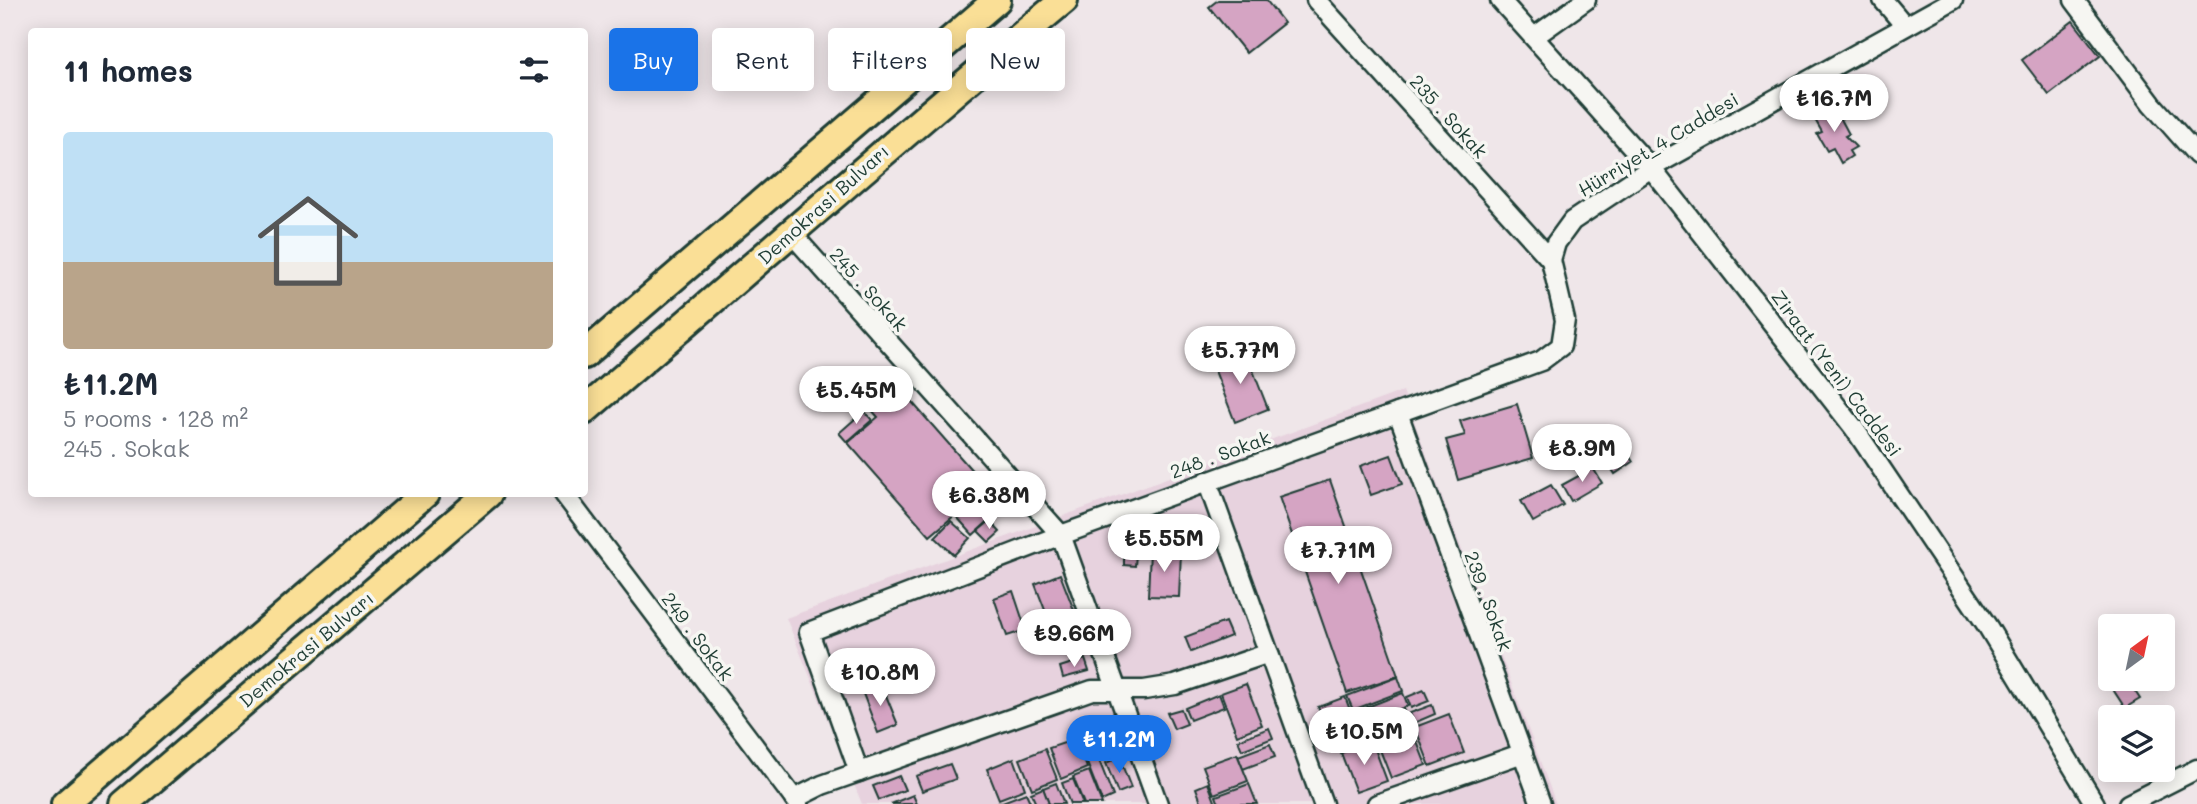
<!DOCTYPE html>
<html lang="en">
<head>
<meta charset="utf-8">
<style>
  body { margin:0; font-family:Mali,sans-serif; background:#f6f6f7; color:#1f2937; height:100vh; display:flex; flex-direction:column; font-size:26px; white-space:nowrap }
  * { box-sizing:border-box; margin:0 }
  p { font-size:23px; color:#747a83 }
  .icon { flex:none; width:38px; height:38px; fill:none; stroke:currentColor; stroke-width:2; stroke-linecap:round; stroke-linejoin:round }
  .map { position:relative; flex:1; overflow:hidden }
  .details { position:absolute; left:28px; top:28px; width:560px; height:469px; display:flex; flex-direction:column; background:#fff; border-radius:7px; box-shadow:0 4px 18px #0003 }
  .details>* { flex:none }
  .guide { position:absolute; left:609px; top:28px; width:665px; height:63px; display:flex; gap:14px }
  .needle { width:46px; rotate:33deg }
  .tools { position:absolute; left:2098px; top:614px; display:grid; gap:14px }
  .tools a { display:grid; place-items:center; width:77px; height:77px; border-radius:7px; background:#fff; box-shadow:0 4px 18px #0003; font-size:35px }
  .price { position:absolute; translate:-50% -60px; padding:0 16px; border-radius:24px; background:#fff; color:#222; font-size:23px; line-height:46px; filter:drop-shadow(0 2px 4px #0008) }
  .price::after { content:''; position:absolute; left:50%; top:42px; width:21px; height:16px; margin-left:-10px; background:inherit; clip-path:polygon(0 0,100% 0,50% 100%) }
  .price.on { background:#1a73e8; color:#fff }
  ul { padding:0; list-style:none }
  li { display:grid; align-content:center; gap:14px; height:371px; padding:0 35px }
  li span { display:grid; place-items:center; height:217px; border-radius:7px; color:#555 }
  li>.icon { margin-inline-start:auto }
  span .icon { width:126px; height:126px; fill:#fffc; stroke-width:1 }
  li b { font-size:30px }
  h2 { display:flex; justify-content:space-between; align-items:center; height:84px; padding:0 35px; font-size:30px }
  .chip { padding:0 24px; border-radius:7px; background:#fff; box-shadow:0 4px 18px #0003; font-size:24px; line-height:63px }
  .chip.on { background:#1a73e8; color:#fff }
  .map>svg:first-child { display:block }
  .built { fill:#e7d2de }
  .building { fill:#d5a4c3; stroke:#1f3d34; stroke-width:2 }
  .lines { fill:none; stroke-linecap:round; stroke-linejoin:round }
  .minor-casing { stroke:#1f3d34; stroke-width:23 }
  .highway-casing { stroke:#1f3d34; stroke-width:32 }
  .minor { stroke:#f6f6f2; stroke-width:18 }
  .highway { stroke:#fadf96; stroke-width:26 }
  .labels { text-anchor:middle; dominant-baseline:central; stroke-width:7; stroke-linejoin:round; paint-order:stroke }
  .street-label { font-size:19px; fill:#1f3d34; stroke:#f6f6f2 }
</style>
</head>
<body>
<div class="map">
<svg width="2197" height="804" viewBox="0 0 2197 804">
  <rect width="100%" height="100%" fill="#efe6e9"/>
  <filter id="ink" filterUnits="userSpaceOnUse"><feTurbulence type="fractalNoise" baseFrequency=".0143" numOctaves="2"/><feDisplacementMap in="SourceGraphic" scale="14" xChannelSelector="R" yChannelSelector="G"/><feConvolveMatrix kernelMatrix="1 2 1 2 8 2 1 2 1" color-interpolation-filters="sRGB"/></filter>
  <g filter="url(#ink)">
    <polygon class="built" points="1403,391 1556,804 862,804 786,618"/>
    <g class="building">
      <polygon points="1218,0 1266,0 1284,23 1246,53 1209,7"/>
      <polygon points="2073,21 2100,56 2049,95 2022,60"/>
      <polygon points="1825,108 1828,112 1835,108 1849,134 1845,136 1856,147 1849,151 1852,156 1841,163 1833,148 1827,151 1817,134 1822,132 1813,116"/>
      <polygon points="1245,350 1268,409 1235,422 1212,363"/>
      <polygon points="897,385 1004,507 973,535 955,515 930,536 848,443 878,417 870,408"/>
      <polygon points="1517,404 1533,458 1458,480 1446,440 1465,435 1460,421"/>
      <polygon points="864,411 872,420 847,442 839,433"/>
      <polygon points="1612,429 1633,462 1615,474 1593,440"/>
      <polygon points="1391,455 1402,484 1371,495 1360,466"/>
      <polygon points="1593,468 1602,483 1571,501 1562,485"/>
      <polygon points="1330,480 1398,676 1347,693 1279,497"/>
      <polygon points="1551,485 1563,505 1533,522 1521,501"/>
      <polygon points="951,521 970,538 954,555 935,537"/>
      <polygon points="990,521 1000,532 989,542 978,531"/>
      <polygon points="1150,551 1181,552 1179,597 1148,596"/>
      <polygon points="1124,553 1136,554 1135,566 1124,565"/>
      <polygon points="1060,574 1085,639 1060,649 1035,584"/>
      <polygon points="1013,591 1026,630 1007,636 994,598"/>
      <polygon points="1225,622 1231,636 1191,652 1185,637"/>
      <polygon points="1085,659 1089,671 1063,678 1060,667"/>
      <polygon points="1398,677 1403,691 1353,710 1347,696"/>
      <polygon points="2127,679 2140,699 2125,708 2112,688"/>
      <polygon points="881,683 898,725 878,733 862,691"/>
      <polygon points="1246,684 1262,725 1237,735 1221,693"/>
      <polygon points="1424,690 1429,701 1411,708 1407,697"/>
      <polygon points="1403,693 1408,706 1357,725 1352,713"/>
      <polygon points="1219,694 1224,707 1190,720 1185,708"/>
      <polygon points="1345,697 1350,710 1323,720 1318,707"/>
      <polygon points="1432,705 1435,714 1414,723 1410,713"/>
      <polygon points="1181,709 1187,724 1174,729 1167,713"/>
      <polygon points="1403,709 1409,722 1362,741 1356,727"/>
      <polygon points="1449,714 1464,753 1430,766 1415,727"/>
      <polygon points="1349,716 1354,730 1343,734 1337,720"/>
      <polygon points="1410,724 1426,765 1391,778 1375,737"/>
      <polygon points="1269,728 1273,738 1242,750 1238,740"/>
      <polygon points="1089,735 1113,796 1102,801 1078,740"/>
      <polygon points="1076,739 1087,768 1061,779 1049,748"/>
      <polygon points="1372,741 1387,781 1356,792 1341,753"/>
      <polygon points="1270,744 1275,757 1243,769 1238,756"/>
      <polygon points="1045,749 1057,779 1032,789 1020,759"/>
      <polygon points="2163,749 2170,762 2163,765"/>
      <polygon points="1237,754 1248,781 1214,794 1203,766"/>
      <polygon points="1119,757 1131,788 1118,793 1106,763"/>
      <polygon points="1014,758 1025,789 999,799 987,769"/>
      <polygon points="950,764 956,779 922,791 916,776"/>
      <polygon points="1089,771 1102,804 1084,804 1073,777"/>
      <polygon points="899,776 905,790 879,800 873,786"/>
      <polygon points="1073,779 1083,804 1070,804 1062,783"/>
      <polygon points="1056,783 1064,804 1049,804 1043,788"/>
      <polygon points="1208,783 1216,804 1202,804 1196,788"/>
      <polygon points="1249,784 1257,804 1219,804 1216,796"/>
      <polygon points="1043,788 1049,804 1036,804 1031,793"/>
      <polygon points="1026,793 1031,804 997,804"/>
      <polygon points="913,795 917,804 891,804"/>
    </g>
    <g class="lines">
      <defs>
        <g id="minor">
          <polyline points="1500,0 1651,168 1854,428 1988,627 2095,804"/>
          <polyline points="1883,0 1905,26"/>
          <polyline points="2074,0 2152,104 2197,155"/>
          <polyline points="1534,37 1586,0"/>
          <polyline points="792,234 1061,535 1158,804"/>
          <polyline points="1551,260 1556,243 1572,221 1651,168 1953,0"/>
          <polyline points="1398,413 1541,804"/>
          <polyline points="1207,481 1323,804"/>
          <polyline points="564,494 798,804"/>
          <polyline points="859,772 809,632 1061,535 1541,361 1561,346 1565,320 1551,260 1316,0"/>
          <polyline points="794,799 822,785 1092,690 1144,690 1175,685 1269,653"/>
          <polyline points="1377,804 1523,753"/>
          <polyline points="2128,804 2197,769"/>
        </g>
        <g id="highway">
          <polyline points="584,355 997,0"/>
          <path d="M 584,411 C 745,274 902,134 1064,0"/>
          <polyline points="65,804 425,494"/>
          <polyline points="124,804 488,494"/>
        </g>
      </defs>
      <use href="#minor" class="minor-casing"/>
      <use href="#highway" class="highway-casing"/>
      <use href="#minor" class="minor"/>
      <use href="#highway" class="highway"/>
    </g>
  </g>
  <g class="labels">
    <g class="street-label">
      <text transform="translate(1449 116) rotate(48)">235 . Sokak</text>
      <text transform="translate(1658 144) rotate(-31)">Hürriyet_4 Caddesi</text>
      <text transform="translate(823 204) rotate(-42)">Demokrasi Bulvarı</text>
      <text transform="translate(869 289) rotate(48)">245 . Sokak</text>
      <text transform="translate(1837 373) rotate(53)">Ziraat (Yeni) Caddesi</text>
      <text transform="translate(1220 454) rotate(-20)">248 . Sokak</text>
      <text transform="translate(1489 601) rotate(70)">239 . Sokak</text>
      <text transform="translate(698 636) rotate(53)">249 . Sokak</text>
      <text transform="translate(306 649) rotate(-40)">Demokrasi Bulvarı</text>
    </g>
  </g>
</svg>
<div class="tools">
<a><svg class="needle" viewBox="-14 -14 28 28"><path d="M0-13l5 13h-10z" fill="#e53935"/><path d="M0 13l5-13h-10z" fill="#747a83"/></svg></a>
<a><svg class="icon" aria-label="layers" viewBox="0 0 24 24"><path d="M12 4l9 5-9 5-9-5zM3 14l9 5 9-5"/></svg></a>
</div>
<b class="price" style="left:1834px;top:134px">₺16.7M</b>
<b class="price" style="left:1240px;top:386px">₺5.77M</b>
<b class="price" style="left:856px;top:426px">₺5.45M</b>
<b class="price" style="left:1582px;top:484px">₺8.9M</b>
<b class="price" style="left:989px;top:531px">₺6.38M</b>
<b class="price" style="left:1164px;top:574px">₺5.55M</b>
<b class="price" style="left:1338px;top:586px">₺7.71M</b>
<b class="price" style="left:1074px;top:669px">₺9.66M</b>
<b class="price" style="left:880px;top:708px">₺10.8M</b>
<b class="price" style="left:1364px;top:767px">₺10.5M</b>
<b class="price on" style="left:1119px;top:775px">₺11.2M</b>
<div class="guide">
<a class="chip on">Buy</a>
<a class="chip">Rent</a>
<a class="chip">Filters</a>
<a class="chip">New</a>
</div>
<section class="details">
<h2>11 homes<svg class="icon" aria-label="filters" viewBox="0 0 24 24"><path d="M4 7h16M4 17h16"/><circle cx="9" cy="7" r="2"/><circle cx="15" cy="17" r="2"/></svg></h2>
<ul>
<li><span style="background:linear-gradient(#bfe0f5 60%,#b9a48a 0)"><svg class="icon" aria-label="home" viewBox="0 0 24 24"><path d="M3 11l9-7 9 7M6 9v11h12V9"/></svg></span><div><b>₺11.2M</b><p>5 rooms · 128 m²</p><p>245 . Sokak</p></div></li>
</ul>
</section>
</div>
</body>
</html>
